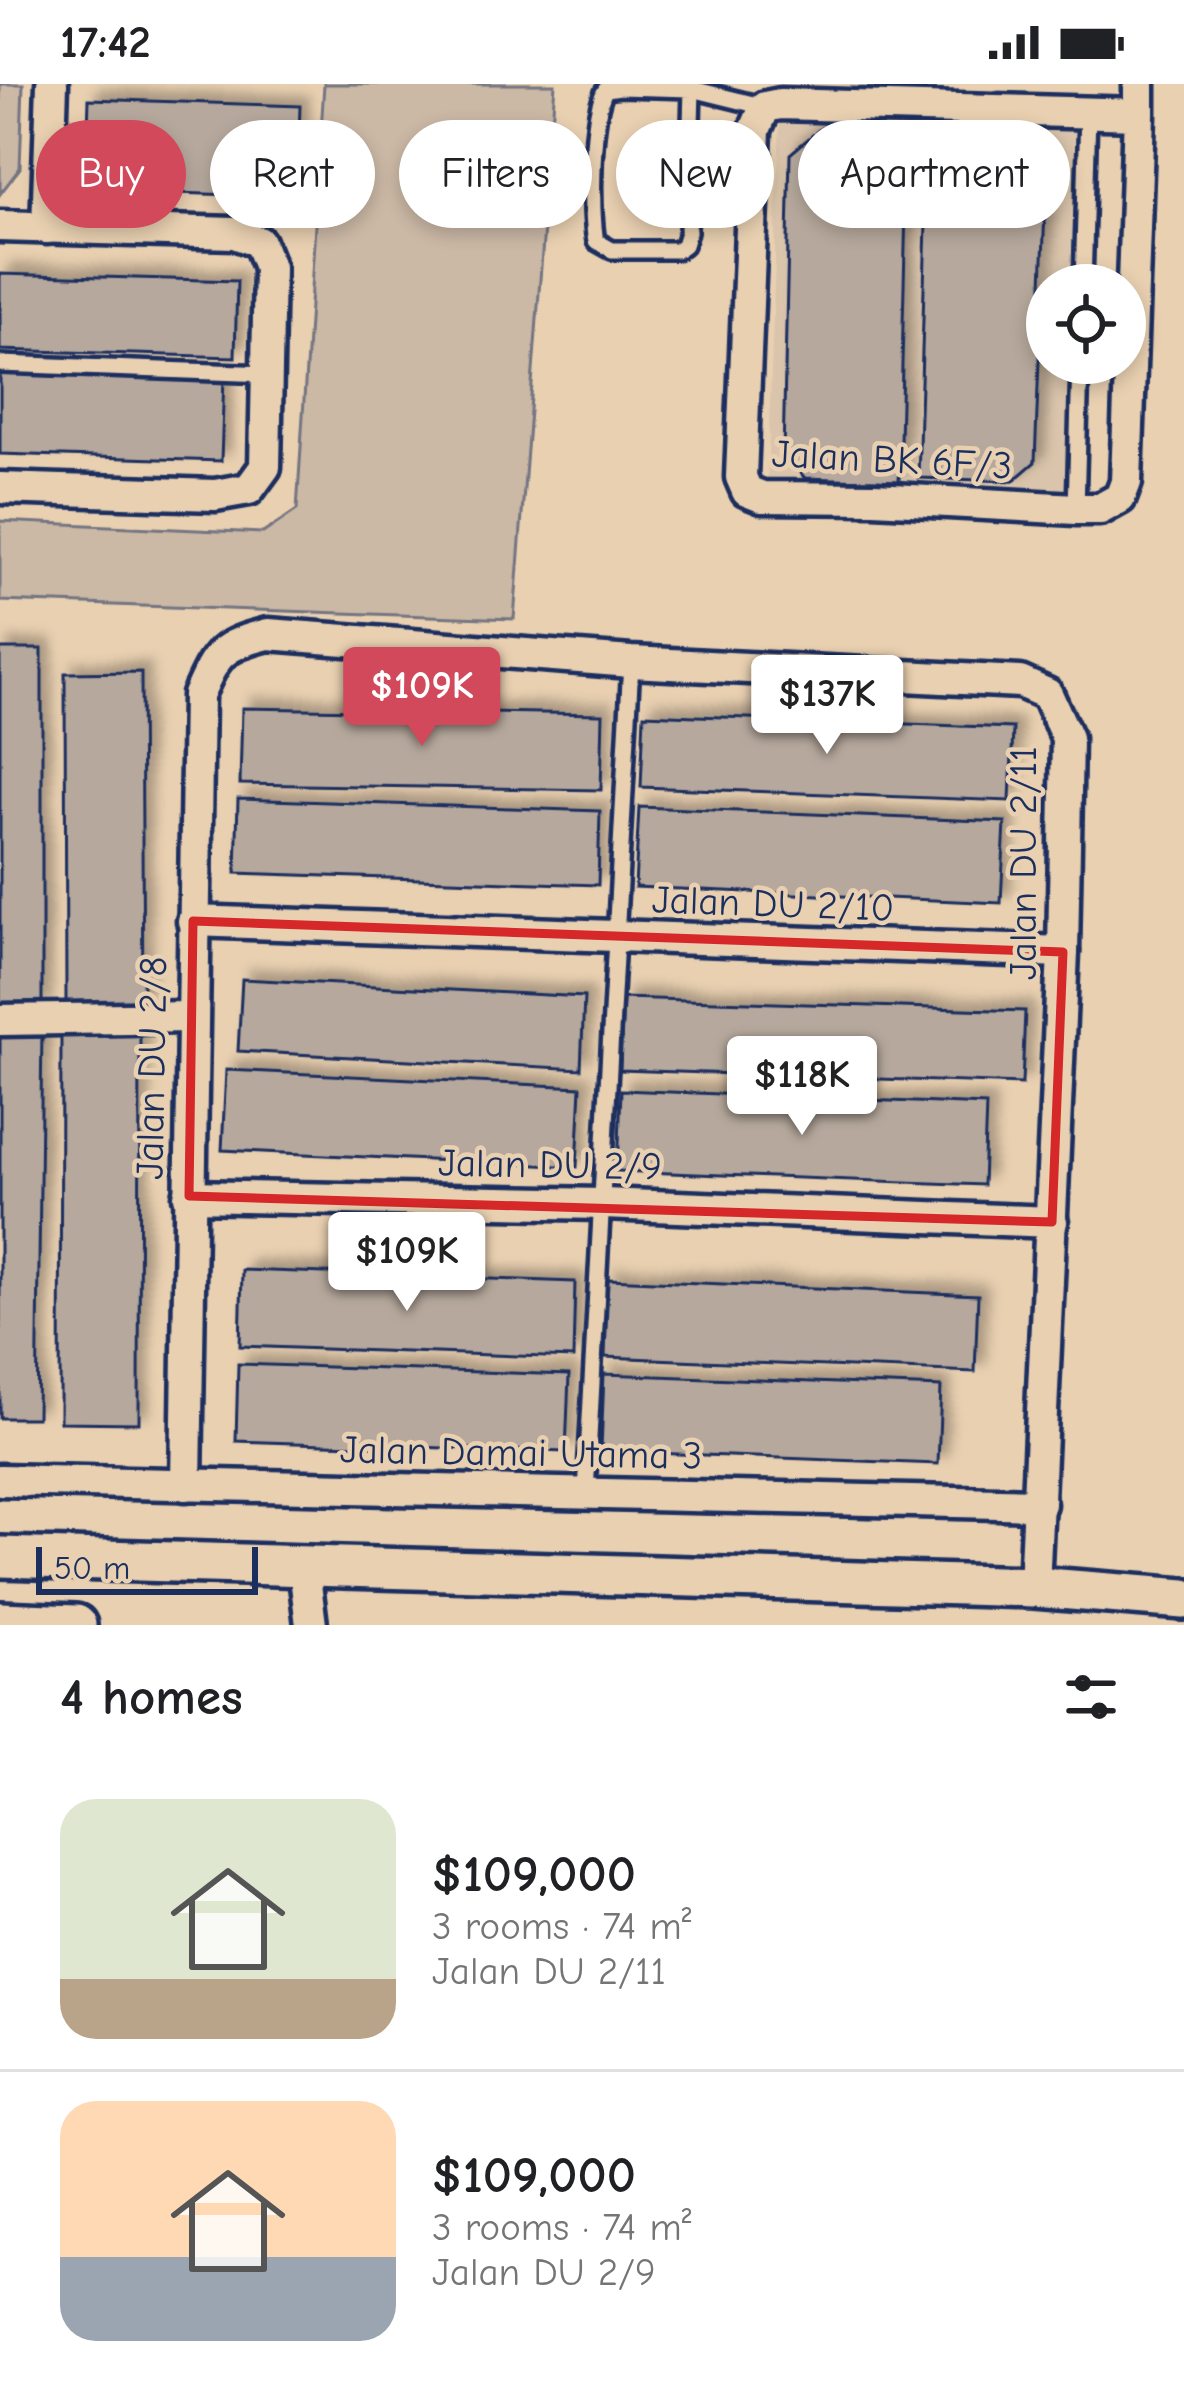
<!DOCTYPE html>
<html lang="en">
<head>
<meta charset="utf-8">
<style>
  body { margin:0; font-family:"Comic Neue",sans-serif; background:#f2f2f2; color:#202124; height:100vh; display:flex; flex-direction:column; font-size:45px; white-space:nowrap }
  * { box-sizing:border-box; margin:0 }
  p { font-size:39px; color:#757577 }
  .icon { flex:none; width:66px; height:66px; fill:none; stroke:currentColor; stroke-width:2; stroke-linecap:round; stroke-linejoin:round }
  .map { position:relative; height:1541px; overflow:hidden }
  .drawer { display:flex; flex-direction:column; background:#fff; flex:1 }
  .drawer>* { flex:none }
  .hud { position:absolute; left:36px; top:36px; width:1113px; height:108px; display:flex; gap:24px }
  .fabs { position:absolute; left:1026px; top:180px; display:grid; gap:24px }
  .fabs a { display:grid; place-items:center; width:120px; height:120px; border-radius:50%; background:#fff; box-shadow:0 6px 18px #0003; font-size:60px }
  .scale { position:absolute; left:36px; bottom:30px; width:222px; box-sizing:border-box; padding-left:12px; border:6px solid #1b2f5e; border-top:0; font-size:33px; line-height:42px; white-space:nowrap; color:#1b2f5e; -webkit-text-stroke:9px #e9d0b1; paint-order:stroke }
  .price { position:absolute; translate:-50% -102px; padding:0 27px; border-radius:12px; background:#fff; color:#222; font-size:39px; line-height:78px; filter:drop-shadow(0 3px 6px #0008) }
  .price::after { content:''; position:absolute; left:50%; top:72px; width:36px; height:27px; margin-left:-18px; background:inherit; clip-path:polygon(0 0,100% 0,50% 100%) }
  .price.active { background:#d1495b; color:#fff }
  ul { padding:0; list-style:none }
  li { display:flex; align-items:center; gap:36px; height:300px; padding:0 60px }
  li+li { border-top:3px solid #e0e0e0 }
  li span { display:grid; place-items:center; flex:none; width:336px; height:240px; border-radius:36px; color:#555 }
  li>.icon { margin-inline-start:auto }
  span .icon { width:144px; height:144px; fill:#fffc; stroke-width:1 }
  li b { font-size:51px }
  h2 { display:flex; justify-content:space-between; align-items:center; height:144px; padding:0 60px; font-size:51px }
  .tag { padding:0 42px; border-radius:54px; background:#fff; box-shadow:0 6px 18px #0003; font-size:42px; line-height:108px }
  .tag.active { background:#d1495b; color:#fff }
  .status { display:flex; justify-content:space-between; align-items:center; height:84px; padding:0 60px; background:#fff; direction:ltr }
  .status svg { height:33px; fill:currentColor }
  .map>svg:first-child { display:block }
  .built { fill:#dac4ab }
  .green { fill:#cbb8a5; stroke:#737482; stroke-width:3 }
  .building { fill:#b6a89c; stroke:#1b2f5e; stroke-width:3; filter:url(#shadow) }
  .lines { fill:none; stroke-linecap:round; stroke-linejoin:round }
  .service-casing { stroke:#1b2f5e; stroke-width:24 }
  .minor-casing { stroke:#1b2f5e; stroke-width:39 }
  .tertiary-casing { stroke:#1b2f5e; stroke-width:48 }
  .service { stroke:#e9d0b1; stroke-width:15 }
  .minor { stroke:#e9d0b1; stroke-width:30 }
  .tertiary { stroke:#e9d0b1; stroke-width:39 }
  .marked { fill:none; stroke:#d62828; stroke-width:9; stroke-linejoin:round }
  .labels { text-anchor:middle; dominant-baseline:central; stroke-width:9; stroke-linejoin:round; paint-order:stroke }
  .street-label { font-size:39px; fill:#1b2f5e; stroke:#e9d0b1 }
</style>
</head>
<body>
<div class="status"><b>17:42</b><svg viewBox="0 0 49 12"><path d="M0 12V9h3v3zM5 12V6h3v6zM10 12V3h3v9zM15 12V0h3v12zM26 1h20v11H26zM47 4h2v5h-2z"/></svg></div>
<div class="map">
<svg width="1184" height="1541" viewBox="0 0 1184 1541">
  <defs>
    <filter id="shadow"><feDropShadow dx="9" dy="-9" stdDeviation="6" flood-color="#0004"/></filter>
  </defs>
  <rect width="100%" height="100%" fill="#e9d0b1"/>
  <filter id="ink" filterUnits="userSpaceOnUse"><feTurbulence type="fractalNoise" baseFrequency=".00833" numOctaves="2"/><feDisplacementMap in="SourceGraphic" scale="24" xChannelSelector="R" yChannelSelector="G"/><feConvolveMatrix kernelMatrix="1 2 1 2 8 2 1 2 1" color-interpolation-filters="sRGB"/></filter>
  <g filter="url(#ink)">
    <polygon class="built" points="780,33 1075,39 1071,201 1047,201 1047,279 1069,279 1065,408 767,404"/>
    <g class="green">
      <polygon points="0,0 23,0 20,84 0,110"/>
      <polygon points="324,0 555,0 514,535 0,517 0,437 263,449 297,426"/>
    </g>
    <g class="building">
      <polygon points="89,15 300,22 297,113 86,106"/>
      <polygon points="821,44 908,46 899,397 805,394 783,371 790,70"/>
      <polygon points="929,45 1017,51 1047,75 1035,378 1013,397 918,394"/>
      <polygon points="0,190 237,197 235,273 0,266"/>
      <polygon points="0,286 224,293 221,377 0,370"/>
      <rect x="0" y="565" width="42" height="360"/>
      <polygon points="141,588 143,919 66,920 65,589"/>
      <polygon points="242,624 603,630 601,706 240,700"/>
      <polygon points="644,630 1013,644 1010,717 641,703"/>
      <polygon points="238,715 600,727 598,801 236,789"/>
      <polygon points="639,723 1005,738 1001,819 635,803"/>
      <polygon points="242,895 584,913 581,985 238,967"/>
      <polygon points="623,914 1025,927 1022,1000 620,986"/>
      <polygon points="0,945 42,946 37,1334 0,1334"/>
      <polygon points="61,945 140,945 139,1339 60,1338"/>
      <polygon points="226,986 581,1003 577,1083 222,1066"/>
      <polygon points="621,1006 986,1021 983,1101 618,1087"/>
      <polygon points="242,1186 575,1198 573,1274 240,1262"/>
      <polygon points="608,1195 978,1211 975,1288 605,1273"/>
      <polygon points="238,1280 569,1291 566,1368 236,1357"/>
      <polygon points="604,1290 941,1303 938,1380 601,1367"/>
    </g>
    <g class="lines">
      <defs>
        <g id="service">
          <path d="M 620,3 L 692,5 L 688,148 L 684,161 L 677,166 L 612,166 L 596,157 C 590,129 591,26 606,5 Z"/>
          <polyline points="692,5 765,23"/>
          <polyline points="1083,201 1088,28"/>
          <polyline points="0,280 268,290"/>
          <polyline points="1076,425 1080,279"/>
          <polyline points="586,1409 631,578"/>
        </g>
        <g id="minor">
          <polyline points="1139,30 780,20 765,23 755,46 741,393 747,407 762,413 874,414 1076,425 1100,425 1120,414 1126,398 1139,30 1139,0"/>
          <polyline points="0,142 234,149 259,158 269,183 265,383 249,405 215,411 0,404"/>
          <polyline points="47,144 52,0"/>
          <polyline points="193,837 1063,868"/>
          <polyline points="0,936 191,933"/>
          <polyline points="189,1112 603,1120 1052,1138"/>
          <polyline points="0,1396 1040,1420"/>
          <path d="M 186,1401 L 198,611 C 217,568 221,562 268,550 L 631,578 L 1020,598 L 1047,610 L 1067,654 L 1063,868 L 1034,1503"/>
          <polyline points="304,1484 311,1541"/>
        </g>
        <g id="tertiary">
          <polyline points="0,1473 1034,1503 1184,1515"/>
          <polyline points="0,1538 76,1541"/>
        </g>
      </defs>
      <use href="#service" class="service-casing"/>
      <use href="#minor" class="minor-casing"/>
      <use href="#tertiary" class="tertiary-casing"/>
      <use href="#service" class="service"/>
      <use href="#minor" class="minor"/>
      <use href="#tertiary" class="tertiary"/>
    </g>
  </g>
  <path class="marked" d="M 193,837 L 1063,868 L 1052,1138 L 189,1112 Z"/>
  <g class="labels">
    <g class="street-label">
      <text transform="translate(892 376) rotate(3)">Jalan BK 6F/3</text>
      <text transform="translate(1023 779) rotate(-90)">Jalan DU 2/11</text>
      <text transform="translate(773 820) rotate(2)">Jalan DU 2/10</text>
      <text transform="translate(152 984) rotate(-89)">Jalan DU 2/8</text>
      <text transform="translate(550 1081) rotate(1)">Jalan DU 2/9</text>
      <text transform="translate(521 1369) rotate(1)">Jalan Damai Utama 3</text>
    </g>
  </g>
</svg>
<div class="fabs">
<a><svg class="icon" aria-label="locate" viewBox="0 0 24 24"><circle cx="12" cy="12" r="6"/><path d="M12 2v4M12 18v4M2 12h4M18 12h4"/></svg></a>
</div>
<div class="scale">50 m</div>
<b class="price active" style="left:422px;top:665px">$109K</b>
<b class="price" style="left:827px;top:673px">$137K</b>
<b class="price" style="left:802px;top:1054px">$118K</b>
<b class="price" style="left:407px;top:1230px">$109K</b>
<div class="hud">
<a class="tag active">Buy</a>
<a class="tag">Rent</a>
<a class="tag">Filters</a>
<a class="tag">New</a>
<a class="tag">Apartment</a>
</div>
</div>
<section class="drawer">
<h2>4 homes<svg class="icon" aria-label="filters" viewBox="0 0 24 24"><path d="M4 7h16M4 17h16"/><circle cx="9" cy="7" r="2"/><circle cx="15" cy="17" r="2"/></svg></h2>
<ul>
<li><span style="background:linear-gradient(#dfe7d0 75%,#b9a48a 0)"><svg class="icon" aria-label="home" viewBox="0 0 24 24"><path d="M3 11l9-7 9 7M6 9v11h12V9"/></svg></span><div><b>$109,000</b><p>3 rooms · 74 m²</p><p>Jalan DU 2/11</p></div></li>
<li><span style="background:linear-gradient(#ffd9b3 65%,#9aa5b1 0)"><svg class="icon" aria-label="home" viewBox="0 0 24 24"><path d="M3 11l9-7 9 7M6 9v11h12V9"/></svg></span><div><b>$109,000</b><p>3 rooms · 74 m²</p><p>Jalan DU 2/9</p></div></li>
</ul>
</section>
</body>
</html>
